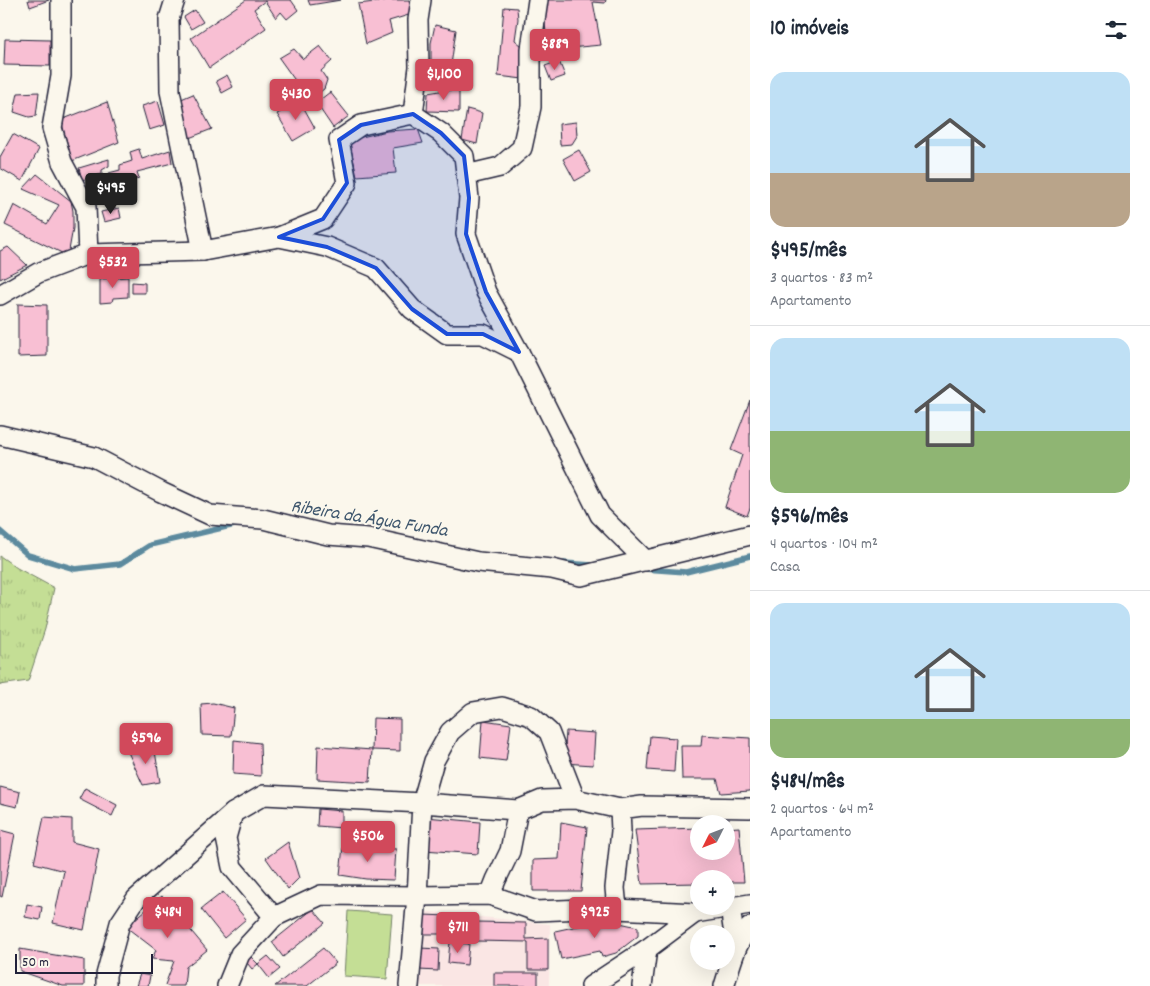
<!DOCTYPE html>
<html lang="pt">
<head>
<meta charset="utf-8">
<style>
  body { margin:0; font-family:Dekko,sans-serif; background:#f2f2f3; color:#1f2937; height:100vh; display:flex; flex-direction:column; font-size:19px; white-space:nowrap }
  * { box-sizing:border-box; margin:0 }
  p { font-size:16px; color:#747a83 }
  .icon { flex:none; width:28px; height:28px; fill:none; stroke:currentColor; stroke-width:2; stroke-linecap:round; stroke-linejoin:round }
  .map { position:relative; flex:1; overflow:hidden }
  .panel { display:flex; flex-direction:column; background:#fff; width:400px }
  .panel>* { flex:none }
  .needle { width:32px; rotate:228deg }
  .tools { position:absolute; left:690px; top:815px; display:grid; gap:10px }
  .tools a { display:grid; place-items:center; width:45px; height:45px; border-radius:50%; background:#fff; box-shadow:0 5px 20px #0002; font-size:25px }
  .scale { position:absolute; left:15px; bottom:12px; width:138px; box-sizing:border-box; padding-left:5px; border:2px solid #22223b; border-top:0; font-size:14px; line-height:18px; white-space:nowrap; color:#22223b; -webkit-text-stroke:4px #fbf7ec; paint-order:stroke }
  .price { position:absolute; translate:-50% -42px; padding:0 11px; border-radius:5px; background:#d1495b; color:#fff; font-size:16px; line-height:32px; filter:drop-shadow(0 1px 2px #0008) }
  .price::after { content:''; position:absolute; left:50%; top:30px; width:15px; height:11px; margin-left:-8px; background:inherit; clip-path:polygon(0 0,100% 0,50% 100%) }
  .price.on { background:#222; color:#fff }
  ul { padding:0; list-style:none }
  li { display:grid; align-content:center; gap:10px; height:265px; padding:0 20px }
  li+li { border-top:1px solid #e0e1e3 }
  li span { display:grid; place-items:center; height:155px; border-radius:15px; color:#555 }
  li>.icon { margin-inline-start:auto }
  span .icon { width:90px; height:90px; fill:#fffc; stroke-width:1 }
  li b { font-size:21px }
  h2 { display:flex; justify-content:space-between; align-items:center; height:60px; padding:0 20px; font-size:21px }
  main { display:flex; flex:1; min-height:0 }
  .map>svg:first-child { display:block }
  .built { fill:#fae6e4 }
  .grass { fill:url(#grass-tufts); stroke:#738068 }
  .pitch { fill:#c4de95; stroke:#738068 }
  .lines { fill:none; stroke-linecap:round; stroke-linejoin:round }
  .stream { stroke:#5b8a9e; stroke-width:5.5 }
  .building { fill:#f8bfd3; stroke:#22223b }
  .minor-casing { stroke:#22223b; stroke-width:22 }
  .minor { stroke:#fbf7ec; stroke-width:19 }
  .marked { fill:#1d4ed8; fill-opacity:0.2; stroke:#1d4ed8; stroke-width:4; stroke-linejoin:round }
  .labels { text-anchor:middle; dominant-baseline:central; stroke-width:4; stroke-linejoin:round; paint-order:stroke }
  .water-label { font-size:19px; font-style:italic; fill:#3e566d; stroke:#fbf7ec }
</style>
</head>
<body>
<main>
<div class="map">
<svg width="750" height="986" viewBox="0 0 750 986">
  <defs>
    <pattern id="grass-tufts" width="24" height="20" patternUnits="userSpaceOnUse" patternTransform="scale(1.25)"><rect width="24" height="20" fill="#c4de95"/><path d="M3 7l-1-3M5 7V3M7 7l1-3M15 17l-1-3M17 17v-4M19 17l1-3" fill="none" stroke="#a8be81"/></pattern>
  </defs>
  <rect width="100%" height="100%" fill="#fbf7ec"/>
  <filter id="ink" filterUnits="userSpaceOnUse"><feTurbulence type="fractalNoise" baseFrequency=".02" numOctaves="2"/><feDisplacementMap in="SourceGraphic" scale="10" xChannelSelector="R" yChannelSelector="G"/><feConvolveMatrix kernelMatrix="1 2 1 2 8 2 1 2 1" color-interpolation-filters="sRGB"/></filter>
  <g filter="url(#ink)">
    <polygon class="built" points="420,911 550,924 549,986 416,986"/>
    <polygon class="grass" points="0,556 17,568 54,588 45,629 28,681 0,685"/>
    <polygon class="pitch" points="348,911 392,914 387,979 344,976"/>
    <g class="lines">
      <g class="stream">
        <polyline points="0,531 28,555 75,569 120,564 150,545 239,524"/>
        <polyline points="564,563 592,565"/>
        <polyline points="644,569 686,572 750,556"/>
      </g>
    </g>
    <g class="building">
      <polygon points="28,0 49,0 30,7"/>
      <polygon points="246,0 291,0 298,10 287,19 281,12 276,18 265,1 254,9 266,28 209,68 191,38"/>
      <polygon points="308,0 341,0 310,5"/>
      <polygon points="390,0 409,0 412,14 389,21 392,33 366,44 358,4"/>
      <polygon points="546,0 606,0 605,3 593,2 601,45 548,50 544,15"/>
      <polygon points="504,7 517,8 518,19 515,40 522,46 523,79 498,76"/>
      <polygon points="195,10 203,22 191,29 184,17"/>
      <polygon points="435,25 456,30 450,72 431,71 431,43"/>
      <polygon points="5,39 50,40 50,66 4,65"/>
      <polygon points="320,46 332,61 321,71 327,80 324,89 309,100 279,58 294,49 303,59"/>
      <polygon points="559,61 565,76 551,81 545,66"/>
      <polygon points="227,75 233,87 222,93 216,81"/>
      <polygon points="445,90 459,90 459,112 427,111 428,93"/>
      <polygon points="39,92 36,116 29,117 14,112 18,93"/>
      <polygon points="330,92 349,116 333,128 316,103"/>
      <polygon points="193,94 212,129 184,140 179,100"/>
      <polygon points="158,101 165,125 149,130 142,106"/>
      <polygon points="300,101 315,128 293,141 277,114"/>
      <polygon points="107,102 119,142 72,161 61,120"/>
      <polygon points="467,109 482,113 477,144 462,140"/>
      <polygon points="576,122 577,136 572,144 560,145 559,124"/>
      <polygon points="418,129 423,143 393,148 396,173 357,176 349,140 387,131"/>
      <polygon points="13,134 39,149 22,181 0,168 0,157"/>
      <polygon points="139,149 142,159 170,150 172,163 137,172 139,178 126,182 127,192 115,196 109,173 120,170 120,165 132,161 130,152"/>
      <polygon points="579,150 591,172 575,181 563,159"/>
      <polygon points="109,159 109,166 102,170 102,174 82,180 79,168"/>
      <polygon points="37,174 71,201 73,211 73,228 68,256 5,225 14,205 47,224 59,205 23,189"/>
      <polygon points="119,208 121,218 104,222 101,212"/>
      <polygon points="8,247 27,265 0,279 0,251"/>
      <polygon points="128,277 128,297 113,298 112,302 100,303 100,279"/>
      <polygon points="132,282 145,283 145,293 132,293"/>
      <polygon points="18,304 47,305 47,356 18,357"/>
      <polygon points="750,400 750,508 747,516 725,507 742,455 731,450"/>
      <polygon points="213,703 234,708 231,736 202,735 201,704"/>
      <polygon points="373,718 400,719 400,751 372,750"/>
      <polygon points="483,720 511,724 506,761 480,758"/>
      <polygon points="566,731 595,733 593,765 564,763"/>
      <polygon points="702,735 750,738 750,791 721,793 717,779 682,779 681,746 701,746"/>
      <polygon points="650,736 676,738 674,772 647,770"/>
      <polygon points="234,740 260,743 261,776 233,774"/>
      <polygon points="154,745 160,782 143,785 128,752"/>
      <polygon points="318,746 372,750 370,782 317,779"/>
      <polygon points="0,787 20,792 17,807 0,803"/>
      <polygon points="85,788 117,805 112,816 79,799"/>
      <polygon points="318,809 342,811 342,828 317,826"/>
      <polygon points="44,817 72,819 72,842 99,849 84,930 53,923 64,871 34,863"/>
      <polygon points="426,817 480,822 478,854 424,850"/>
      <polygon points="561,822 587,827 581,891 533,891 533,860 559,859"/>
      <polygon points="739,827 744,882 726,882 726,879 699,879 699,883 642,884 635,830 699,828 699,851 726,851 726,828"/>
      <polygon points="0,830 15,834 2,897 0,896"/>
      <polygon points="288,842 299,878 288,889 266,858"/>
      <polygon points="343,846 396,849 394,880 366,879 340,875"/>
      <polygon points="223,892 246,919 224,938 201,909"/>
      <polygon points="162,896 207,950 186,967 184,986 167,986 165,985 174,961 152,959 156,950 126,927"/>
      <polygon points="27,904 42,907 40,920 25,917"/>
      <polygon points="313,909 325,923 283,957 272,942"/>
      <polygon points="423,915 448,916 447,934 423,934"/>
      <polygon points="606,920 638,927 638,936 616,953 602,957 600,951 561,959 555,931"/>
      <polygon points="476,922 526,923 526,939 548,938 548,970 528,970 528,942 476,941"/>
      <polygon points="450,942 469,944 467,965 448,963"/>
      <polygon points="323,948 336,963 307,986 275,986"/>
      <polygon points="420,948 439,949 438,971 419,970"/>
      <polygon points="20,949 84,960 84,986 63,986 20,971"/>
      <polygon points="248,954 258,964 252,969 243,958"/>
      <polygon points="268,956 280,969 269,978 258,964"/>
      <rect x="494" y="973" width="44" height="13"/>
      <polygon points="140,974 150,976 148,986 136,986"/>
    </g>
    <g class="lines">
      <defs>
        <g id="minor">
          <polyline points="61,0 61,76 52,128 62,162 86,207 88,254 203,251"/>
          <polyline points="175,0 169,19 170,91 203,251 279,237 327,247 376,268 412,309 447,334 483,334 519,352 600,515 646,561"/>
          <polyline points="413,114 419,67 418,20 421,0"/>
          <polyline points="466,175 500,167 522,148 531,107 531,49 538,0"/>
          <polyline points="279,237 323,219 347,183 339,140 361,125 413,114 441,133 464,156 469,198 466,234 486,292 519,352"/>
          <polyline points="0,295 38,273 88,254"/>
          <polyline points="0,435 94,457 161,492 210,515 263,519 328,535 368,538 478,562 552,569 581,576 750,535"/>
          <polyline points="575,799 549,732 531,716 502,707 473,712 450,732 434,761 422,803 518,810 542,800 575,799 620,809 642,806 750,808"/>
          <polyline points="490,895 496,880 510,851 518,810"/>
          <polyline points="730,907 736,949"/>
          <polyline points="617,909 615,888 621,831 620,809"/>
          <polyline points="274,917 321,895 417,896 490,895 536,911 583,909 617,909 695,913 750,904"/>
          <polyline points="106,986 106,975 120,923 136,899 233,813"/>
          <polyline points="227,986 240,954 274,917 232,867 226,838 233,813 264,795 422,803 417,896 409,986"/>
          <polyline points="591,986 647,949 695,913"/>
          <polyline points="642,986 647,949"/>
          <path d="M 724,986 C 731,965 735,943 750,927"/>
        </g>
      </defs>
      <use href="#minor" class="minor-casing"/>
      <use href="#minor" class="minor"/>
    </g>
  </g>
  <path class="marked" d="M 413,114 L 441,133 L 464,156 L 469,198 L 466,234 L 486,292 L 519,352 L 483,334 L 447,334 L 412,309 L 376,268 L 327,247 L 279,237 L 323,219 L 347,183 L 339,140 L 361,125 Z"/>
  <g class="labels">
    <g class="water-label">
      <text transform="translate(369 520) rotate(9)">Ribeira da Água Funda</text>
    </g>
  </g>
</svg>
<div class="tools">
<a><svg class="needle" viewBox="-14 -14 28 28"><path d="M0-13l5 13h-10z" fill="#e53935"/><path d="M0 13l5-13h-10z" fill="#747a83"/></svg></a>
<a>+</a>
<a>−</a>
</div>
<div class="scale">50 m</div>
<b class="price" style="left:555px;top:71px">$889</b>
<b class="price" style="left:444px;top:101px">$1,100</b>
<b class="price" style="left:296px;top:121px">$430</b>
<b class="price on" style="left:111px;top:215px">$495</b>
<b class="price" style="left:113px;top:289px">$532</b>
<b class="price" style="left:146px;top:765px">$596</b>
<b class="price" style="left:368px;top:863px">$506</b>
<b class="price" style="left:168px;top:939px">$484</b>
<b class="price" style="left:595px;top:939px">$925</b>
<b class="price" style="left:458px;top:954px">$711</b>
</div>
<section class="panel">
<h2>10 imóveis<svg class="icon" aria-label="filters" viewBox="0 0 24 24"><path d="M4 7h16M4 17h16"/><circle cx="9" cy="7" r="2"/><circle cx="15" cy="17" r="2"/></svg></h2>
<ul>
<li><span style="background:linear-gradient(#bfe0f5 65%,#b9a48a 0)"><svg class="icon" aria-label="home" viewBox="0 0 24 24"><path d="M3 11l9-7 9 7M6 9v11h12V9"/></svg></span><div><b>$495/mês</b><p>3 quartos · 83 m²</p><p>Apartamento</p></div></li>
<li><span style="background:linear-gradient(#bfe0f5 60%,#8fb573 0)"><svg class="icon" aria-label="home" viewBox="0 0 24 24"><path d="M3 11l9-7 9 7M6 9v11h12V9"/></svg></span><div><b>$596/mês</b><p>4 quartos · 104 m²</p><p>Casa</p></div></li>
<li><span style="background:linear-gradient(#bfe0f5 75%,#8fb573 0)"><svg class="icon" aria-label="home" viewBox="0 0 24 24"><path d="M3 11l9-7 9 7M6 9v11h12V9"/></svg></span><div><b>$484/mês</b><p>2 quartos · 64 m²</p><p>Apartamento</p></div></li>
</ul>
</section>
</main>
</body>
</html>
